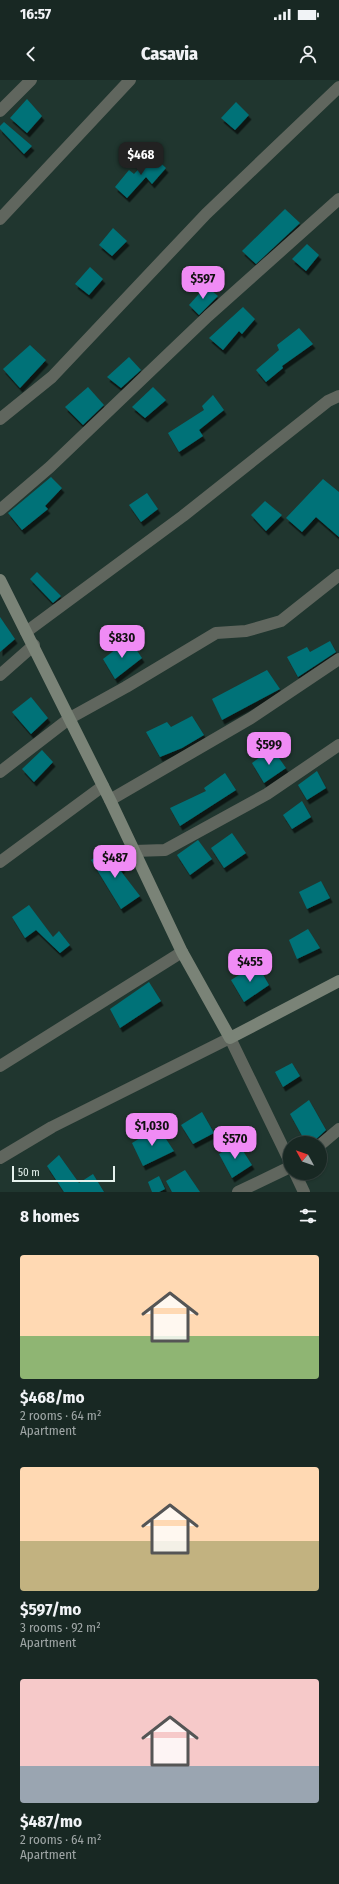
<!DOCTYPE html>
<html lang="en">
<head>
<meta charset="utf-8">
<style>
  body { margin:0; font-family:"Fira Sans Condensed",sans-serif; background:#253430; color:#f1f3f6; height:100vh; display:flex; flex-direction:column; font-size:15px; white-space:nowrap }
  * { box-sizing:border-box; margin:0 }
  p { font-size:13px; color:#9fa6a6 }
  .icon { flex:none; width:22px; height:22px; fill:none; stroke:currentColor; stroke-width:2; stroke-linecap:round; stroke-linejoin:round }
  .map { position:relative; height:1112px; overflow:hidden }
  .sheet { display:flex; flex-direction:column; background:#182823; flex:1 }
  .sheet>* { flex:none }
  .needle { width:26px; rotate:310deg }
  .fabs { position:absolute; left:283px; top:1056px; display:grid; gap:8px }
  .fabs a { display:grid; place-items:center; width:44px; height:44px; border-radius:50%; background:#182823; box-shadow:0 1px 3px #0004,0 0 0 1px #364441; font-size:20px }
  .scale { position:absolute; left:12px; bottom:10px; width:103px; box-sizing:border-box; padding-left:4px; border:2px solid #e5f2ed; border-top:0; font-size:11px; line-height:14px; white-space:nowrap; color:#e5f2ed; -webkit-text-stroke:3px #20362f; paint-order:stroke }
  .price { position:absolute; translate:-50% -34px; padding:0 9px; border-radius:8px; background:#f08bf5; color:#111; font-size:13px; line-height:26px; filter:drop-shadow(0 1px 2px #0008) }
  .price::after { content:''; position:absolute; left:50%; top:24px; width:12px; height:9px; margin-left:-6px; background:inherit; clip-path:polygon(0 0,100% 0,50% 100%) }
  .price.current { background:#222; color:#fff }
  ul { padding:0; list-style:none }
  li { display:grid; align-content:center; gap:8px; height:212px; padding:0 20px }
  li span { display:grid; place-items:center; height:124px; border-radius:4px; color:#555 }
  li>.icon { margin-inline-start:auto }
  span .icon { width:72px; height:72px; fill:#fffc; stroke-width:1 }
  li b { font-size:17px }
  h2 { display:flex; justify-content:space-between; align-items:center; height:48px; padding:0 20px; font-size:17px }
  .status { display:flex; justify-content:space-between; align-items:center; height:28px; padding:0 20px; background:#182823; direction:ltr }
  .status svg { height:11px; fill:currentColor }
  header { display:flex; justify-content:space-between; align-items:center; height:52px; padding:0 20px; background:#182823; font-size:18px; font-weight:800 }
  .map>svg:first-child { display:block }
  .building { fill:#007278; filter:url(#shadow) }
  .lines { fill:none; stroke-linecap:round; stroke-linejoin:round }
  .street { stroke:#60665e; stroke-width:12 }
  .secondary { stroke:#7a8377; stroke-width:12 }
</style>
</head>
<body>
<div class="status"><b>16:57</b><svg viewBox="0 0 49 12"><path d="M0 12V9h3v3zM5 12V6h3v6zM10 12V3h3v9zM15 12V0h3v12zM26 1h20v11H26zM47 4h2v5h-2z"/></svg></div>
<header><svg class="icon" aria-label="back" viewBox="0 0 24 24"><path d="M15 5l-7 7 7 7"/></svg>Casavia<svg class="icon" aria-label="person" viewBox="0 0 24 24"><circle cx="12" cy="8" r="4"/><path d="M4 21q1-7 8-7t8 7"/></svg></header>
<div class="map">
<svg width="339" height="1112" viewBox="0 0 339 1112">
  <defs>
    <filter id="shadow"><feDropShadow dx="2.5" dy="4.5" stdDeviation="0" flood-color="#0009"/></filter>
  </defs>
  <rect width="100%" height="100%" fill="#20362f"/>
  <g class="building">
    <polygon points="27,19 42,36 27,53 10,38"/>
    <polygon points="236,22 249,35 235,50 221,38"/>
    <polygon points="4,42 32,66 24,74 0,49 0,46"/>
    <polygon points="152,75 166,88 152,104 146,97 127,118 115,107 129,90 134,94"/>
    <polygon points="285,129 300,143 256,184 242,171"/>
    <polygon points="113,148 127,161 112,176 99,165"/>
    <polygon points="307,164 319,175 306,191 292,179"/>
    <polygon points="90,187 103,199 89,215 75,204"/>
    <polygon points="206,206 218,216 199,235 189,225"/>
    <polygon points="243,227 255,239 242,254 239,251 223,270 209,258"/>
    <polygon points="299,248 313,264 282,286 283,288 266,302 256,290 279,270 277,265"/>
    <polygon points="30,265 46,280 20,308 3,289"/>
    <polygon points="129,277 141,290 121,308 107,297"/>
    <polygon points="88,307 104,325 83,345 65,327"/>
    <polygon points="153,307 166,320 145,338 132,327"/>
    <polygon points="213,315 224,330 199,350 203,356 179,372 168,353 204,330 202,326"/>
    <polygon points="51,397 62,408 45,426 48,429 22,450 8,433"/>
    <polygon points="323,399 339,412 339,457 316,437 302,452 286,438"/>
    <polygon points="147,413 158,429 141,442 129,425"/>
    <polygon points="265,421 282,435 266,451 251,435"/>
    <polygon points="37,492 61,516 53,523 30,499"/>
    <polygon points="0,537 15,559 0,572"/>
    <polygon points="129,559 142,578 115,599 103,579"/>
    <polygon points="330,561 336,572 298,597 287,577 307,567 310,572"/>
    <polygon points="267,590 280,609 222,640 212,619"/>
    <polygon points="31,617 48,638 31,654 12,632"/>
    <polygon points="192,636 204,655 182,668 160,677 146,652 167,642 171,647"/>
    <polygon points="272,668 286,688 264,703 252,683"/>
    <polygon points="42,670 53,682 34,702 22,689"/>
    <polygon points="317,691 326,708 307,720 298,705"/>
    <polygon points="225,693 236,710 180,746 170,728 206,711 204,708"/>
    <polygon points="302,721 311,737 292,749 283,735"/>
    <polygon points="232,753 246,773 224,788 211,768"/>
    <polygon points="198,760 212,779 190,795 177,775"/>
    <polygon points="109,769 123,788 120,790 140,816 121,829 91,780"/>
    <polygon points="321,801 330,818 307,829 299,812"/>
    <polygon points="29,825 53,857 59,851 70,865 60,873 36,850 25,858 12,837"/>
    <polygon points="308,849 320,868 297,879 289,860"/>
    <polygon points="257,884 269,905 244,922 231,900"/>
    <polygon points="149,902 161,921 120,948 110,929"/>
    <polygon points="292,983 300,996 283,1007 275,992"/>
    <polygon points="309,1020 326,1050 313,1062 306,1063 290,1034"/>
    <polygon points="202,1032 214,1053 193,1064 181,1045"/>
    <polygon points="158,1047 174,1071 143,1086 132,1063"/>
    <polygon points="238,1063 252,1085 232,1098 219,1074"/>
    <polygon points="59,1075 79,1103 93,1094 104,1112 64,1112 47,1086"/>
    <polygon points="185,1090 200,1112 172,1112 166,1101"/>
    <polygon points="159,1096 165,1109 159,1112 152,1112 148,1102"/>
  </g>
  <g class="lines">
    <g class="street">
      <polyline points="0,31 31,0"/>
      <polyline points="0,139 130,0"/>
      <polyline points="0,339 52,297 206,134 339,7"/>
      <polyline points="0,430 50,387 208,236 339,119"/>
      <polyline points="26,552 183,436 328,321 339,316"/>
      <polyline points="0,595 34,565"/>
      <polyline points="0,692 70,638 126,607 216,553 246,551 281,541 339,495"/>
      <polyline points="110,720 251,638 339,579"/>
      <polyline points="134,771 165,770 267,714 339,665"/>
      <polyline points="0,782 103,706"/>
      <polyline points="0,986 182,872"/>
      <polyline points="320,1065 339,1049"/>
      <polyline points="0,1078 52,1047 230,958 290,1082"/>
      <polyline points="295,1093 304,1112"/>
      <polyline points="238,1112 290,1087"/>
    </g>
    <polyline class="secondary" points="0,500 110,720 182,872 230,958 339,901"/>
  </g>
</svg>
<div class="fabs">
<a><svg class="needle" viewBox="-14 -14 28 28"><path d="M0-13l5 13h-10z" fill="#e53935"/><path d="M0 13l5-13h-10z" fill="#9fa6a6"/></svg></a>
</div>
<div class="scale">50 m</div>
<b class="price current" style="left:141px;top:96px">$468</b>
<b class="price" style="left:203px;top:220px">$597</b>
<b class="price" style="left:122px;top:579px">$830</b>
<b class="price" style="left:269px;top:686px">$599</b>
<b class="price" style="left:115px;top:799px">$487</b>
<b class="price" style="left:250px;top:903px">$455</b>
<b class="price" style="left:152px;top:1067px">$1,030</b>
<b class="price" style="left:235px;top:1080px">$570</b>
</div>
<section class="sheet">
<h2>8 homes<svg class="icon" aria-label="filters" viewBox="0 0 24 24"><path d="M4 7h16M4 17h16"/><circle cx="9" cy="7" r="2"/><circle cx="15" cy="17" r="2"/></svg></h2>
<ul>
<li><span style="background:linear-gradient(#ffd9b3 65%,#8fb573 0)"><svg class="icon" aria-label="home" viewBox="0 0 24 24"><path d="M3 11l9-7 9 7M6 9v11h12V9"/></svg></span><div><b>$468/mo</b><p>2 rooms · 64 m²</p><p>Apartment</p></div></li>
<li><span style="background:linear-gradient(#ffd9b3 60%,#c2b280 0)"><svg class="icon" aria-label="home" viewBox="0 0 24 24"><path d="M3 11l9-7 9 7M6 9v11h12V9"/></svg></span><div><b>$597/mo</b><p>3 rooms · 92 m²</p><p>Apartment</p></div></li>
<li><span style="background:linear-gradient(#f6c9c9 70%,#9aa5b1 0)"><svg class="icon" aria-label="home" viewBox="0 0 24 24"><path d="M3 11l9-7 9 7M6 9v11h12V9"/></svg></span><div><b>$487/mo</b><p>2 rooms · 64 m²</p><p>Apartment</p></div></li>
</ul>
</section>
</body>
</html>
